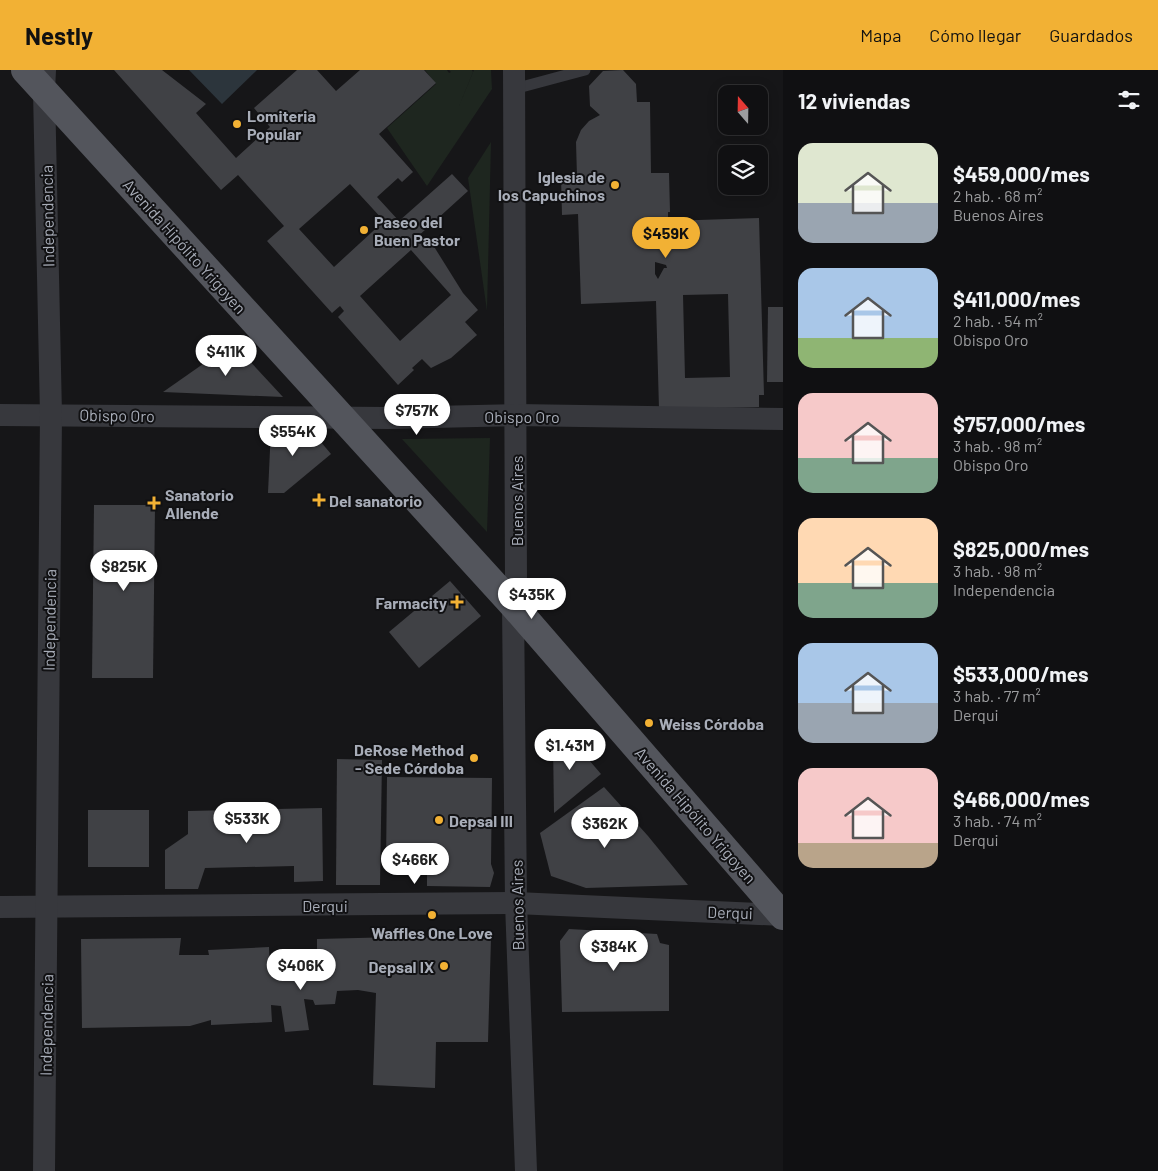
<!DOCTYPE html>
<html lang="es">
<head>
<meta charset="utf-8">
<style>
  body { margin:0; font-family:Barlow,sans-serif; background:#1e1e20; color:#f1f3f6; height:100vh; display:flex; flex-direction:column; font-size:19px; white-space:nowrap }
  * { box-sizing:border-box; margin:0 }
  p { font-size:16px; color:#9c9d9f }
  .icon { flex:none; width:28px; height:28px; fill:none; stroke:currentColor; stroke-width:2; stroke-linecap:round; stroke-linejoin:round }
  .map { position:relative; flex:1; overflow:hidden }
  .details { display:flex; flex-direction:column; background:#101012; width:375px }
  .details>* { flex:none }
  .needle { width:32px; rotate:340deg }
  .buttons { position:absolute; left:718px; top:15px; display:grid; gap:10px }
  .buttons a { display:grid; place-items:center; width:50px; height:50px; border-radius:10px; background:#101012; box-shadow:0 2px 12px #0003,0 0 0 1px #303032; font-size:25px }
  .price { position:absolute; translate:-50% -42px; padding:0 11px; border-radius:18px; background:#fff; color:#222; font-size:16px; line-height:32px; filter:drop-shadow(0 1px 2px #0008) }
  .price::after { content:''; position:absolute; left:50%; top:30px; width:15px; height:11px; margin-left:-8px; background:inherit; clip-path:polygon(0 0,100% 0,50% 100%) }
  .price.selected { background:#f2b134; color:#111 }
  ul { padding:0; list-style:none }
  li { display:flex; align-items:center; gap:15px; height:125px; padding:0 15px }
  li span { display:grid; place-items:center; flex:none; width:140px; height:100px; border-radius:15px; color:#555 }
  li>.icon { margin-inline-start:auto }
  span .icon { width:60px; height:60px; fill:#fffc; stroke-width:1 }
  li b { font-size:21px }
  h2 { display:flex; justify-content:space-between; align-items:center; height:60px; padding:0 15px; font-size:21px }
  header { display:flex; align-items:center; gap:30px; box-sizing:border-box; height:70px; padding:0 25px; background:#f2b134; color:#111 }
  header strong { font-size:24px }
  nav { display:flex; gap:28px; margin-inline-start:auto; font-size:18px }
  main { display:flex; flex:1; min-height:0 }
  .map>svg:first-child { display:block }
  .green { fill:#1e261f }
  .water { fill:#2c353c }
  .building { fill:#404145; fill-rule:evenodd }
  .lines { fill:none; stroke-linecap:round; stroke-linejoin:round }
  .lane { stroke:#37383d; stroke-width:11 }
  .street { stroke:#37383d; stroke-width:22 }
  .primary { stroke:#53555c; stroke-width:28 }
  .poi-dot { fill:#f2b134; stroke:#111113; stroke-width:2 }
  .labels { text-anchor:middle; dominant-baseline:central; stroke-width:4; stroke-linejoin:round; paint-order:stroke }
  .poi-label { font-size:16px; font-weight:bold; fill:#a8adb8; stroke:#111113; text-anchor:start }
  .street-label { font-size:16px; fill:#a8adb8; stroke:#111113 }
</style>
</head>
<body>
<header>
<strong>Nestly</strong>
<nav><a>Mapa</a><a>Cómo llegar</a><a>Guardados</a></nav>
</header>
<main>
<div class="map">
<svg width="783" height="1101" viewBox="0 0 783 1101">
  <rect width="100%" height="100%" fill="#161618"/>
  <g class="green">
    <polygon points="425,0 447,0 449,3 451,2 449,0 472,0 473,2 457,41 474,0 491,0 492,19 427,116 387,58 436,14"/>
    <polygon points="491,72 487,241 468,108"/>
    <polygon points="490,368 487,462 402,369"/>
  </g>
  <polygon class="water" points="189,0 257,0 222,34"/>
  <g class="building">
    <path d="M 114,0 L 162,0 L 206,34 L 196,43 L 236,88 L 270,57 L 254,38 L 297,0 L 317,0 L 336,21 L 360,0 L 424,0 L 436,13 L 379,64 L 413,102 L 402,112 L 398,108 L 377,127 L 399,151 L 452,104 L 468,121 L 415,169 L 420,174 L 428,167 L 463,223 L 478,240 L 465,252 L 477,265 L 451,288 L 431,298 L 422,289 L 412,298 L 414,300 L 398,315 L 338,247 L 344,241 L 340,236 L 332,243 L 267,171 L 284,156 L 238,105 L 221,120 ZM 350,114 L 384,151 L 334,197 L 299,159 ZM 411,180 L 451,225 L 400,271 L 360,226 Z"/>
    <path d="M 623,0 L 636,14 L 637,32 L 650,32 L 651,103 L 669,103 L 670,142 L 668,142 L 668,151 L 759,148 L 764,325 L 759,325 L 759,337 L 659,339 L 656,231 L 581,234 L 578,144 L 562,145 L 561,107 L 577,107 L 576,72 L 581,60 L 589,51 L 600,45 L 590,36 L 589,16 L 603,1 ZM 655,192 L 666,195 L 667,198 L 664,198 L 658,209 L 655,204 ZM 728,224 L 730,307 L 685,308 L 683,225 Z"/>
    <polygon points="768,237 783,237 783,312 767,312"/>
    <polygon points="233,273 283,327 163,322"/>
    <polygon points="271,358 310,359 331,384 284,423 268,423"/>
    <polygon points="94,435 155,435 153,608 92,608"/>
    <polygon points="450,511 481,546 419,598 389,562"/>
    <polygon points="564,661 601,704 554,743 553,672"/>
    <polygon points="337,689 382,690 380,815 336,815"/>
    <polygon points="387,707 492,708 491,794 494,803 490,817 427,816 427,792 386,793"/>
    <polygon points="604,717 648,766 688,815 586,818 551,806 540,763"/>
    <polygon points="322,738 323,811 294,812 294,796 205,798 198,819 165,819 165,780 188,764 188,741"/>
    <rect x="88" y="740" width="61" height="57"/>
    <polygon points="569,859 657,864 660,873 669,875 669,941 562,942 560,871"/>
    <polygon points="398,867 491,869 488,972 436,972 435,1018 373,1015 376,923 358,920 337,921 335,934 315,935 313,930 304,929 309,960 285,962 281,936 271,935 272,952 211,955 211,950 190,956 82,958 81,869 181,868 179,885 209,885 208,880 269,877 270,902 282,888 317,887 317,869"/>
  </g>
  <g class="lines">
    <polyline class="lane" points="514,19 585,0"/>
    <g class="street">
      <polyline points="514,0 516,512 513,535 516,833 526,1101"/>
      <polyline points="0,345 388,348 516,345 783,349"/>
      <polyline points="0,837 516,833 783,845"/>
      <polyline points="44,1101 51,345 44,21 45,0"/>
    </g>
    <polyline class="primary" points="25,0 513,535 783,846"/>
  </g>
  <g class="poi-dot">
    <circle cx="237" cy="54" r="5"/>
    <circle cx="615" cy="115" r="5"/>
    <circle cx="364" cy="160" r="5"/>
    <path d="M316.5 422.5h5v5h5v5h-5v5h-5v-5h-5v-5h5z"/>
    <path d="M151.5 425.5h5v5h5v5h-5v5h-5v-5h-5v-5h5z"/>
    <path d="M454.5 524.5h5v5h5v5h-5v5h-5v-5h-5v-5h5z"/>
    <circle cx="649" cy="653" r="5"/>
    <circle cx="474" cy="688" r="5"/>
    <circle cx="439" cy="750" r="5"/>
    <circle cx="432" cy="845" r="5"/>
    <circle cx="444" cy="896" r="5"/>
  </g>
  <g class="labels">
    <g class="poi-label">
      <text x="247" y="45">Lomiteria<tspan x="247" dy="18">Popular</tspan></text>
      <text x="605" y="106" text-anchor="end">Iglesia de<tspan x="605" dy="18">los Capuchinos</tspan></text>
      <text x="374" y="151">Paseo del<tspan x="374" dy="18">Buen Pastor</tspan></text>
      <text x="165" y="424">Sanatorio<tspan x="165" dy="18">Allende</tspan></text>
      <text x="329" y="430">Del sanatorio</text>
      <text x="447" y="532" text-anchor="end">Farmacity</text>
      <text x="659" y="653">Weiss Córdoba</text>
      <text x="464" y="679" text-anchor="end">DeRose Method<tspan x="464" dy="18">- Sede Córdoba</tspan></text>
      <text x="449" y="750">Depsal III</text>
      <text x="432" y="862" text-anchor="middle">Waffles One Love</text>
      <text x="434" y="896" text-anchor="end">Depsal IX</text>
    </g>
    <g class="street-label">
      <text transform="translate(47 146) rotate(-91)">Independencia</text>
      <text transform="translate(185 176) rotate(48)">Avenida Hipólito Yrigoyen</text>
      <text transform="translate(117 345) rotate(1)">Obispo Oro</text>
      <text x="522" y="346">Obispo Oro</text>
      <text transform="translate(516 431) rotate(-90)">Buenos Aires</text>
      <text transform="translate(49 550) rotate(-89)">Independencia</text>
      <text transform="translate(696 745) rotate(49)">Avenida Hipólito Yrigoyen</text>
      <text x="325" y="835">Derqui</text>
      <text transform="translate(517 835) rotate(-91)">Buenos Aires</text>
      <text transform="translate(730 842) rotate(2)">Derqui</text>
      <text transform="translate(46 955) rotate(-89)">Independencia</text>
    </g>
  </g>
</svg>
<div class="buttons">
<a><svg class="needle" viewBox="-14 -14 28 28"><path d="M0-13l5 13h-10z" fill="#e53935"/><path d="M0 13l5-13h-10z" fill="#9c9d9f"/></svg></a>
<a><svg class="icon" aria-label="layers" viewBox="0 0 24 24"><path d="M12 4l9 5-9 5-9-5zM3 14l9 5 9-5"/></svg></a>
</div>
<b class="price selected" style="left:666px;top:189px">$459K</b>
<b class="price" style="left:226px;top:307px">$411K</b>
<b class="price" style="left:417px;top:366px">$757K</b>
<b class="price" style="left:293px;top:387px">$554K</b>
<b class="price" style="left:124px;top:522px">$825K</b>
<b class="price" style="left:532px;top:550px">$435K</b>
<b class="price" style="left:570px;top:701px">$1.43M</b>
<b class="price" style="left:247px;top:774px">$533K</b>
<b class="price" style="left:605px;top:779px">$362K</b>
<b class="price" style="left:415px;top:815px">$466K</b>
<b class="price" style="left:614px;top:902px">$384K</b>
<b class="price" style="left:301px;top:921px">$406K</b>
</div>
<section class="details">
<h2>12 viviendas<svg class="icon" aria-label="filters" viewBox="0 0 24 24"><path d="M4 7h16M4 17h16"/><circle cx="9" cy="7" r="2"/><circle cx="15" cy="17" r="2"/></svg></h2>
<ul>
<li><span style="background:linear-gradient(#dfe7d0 60%,#9aa5b1 0)"><svg class="icon" aria-label="home" viewBox="0 0 24 24"><path d="M3 11l9-7 9 7M6 9v11h12V9"/></svg></span><div><b>$459,000/mes</b><p>2 hab. · 68 m²</p><p>Buenos Aires</p></div></li>
<li><span style="background:linear-gradient(#a9c7e8 70%,#8fb573 0)"><svg class="icon" aria-label="home" viewBox="0 0 24 24"><path d="M3 11l9-7 9 7M6 9v11h12V9"/></svg></span><div><b>$411,000/mes</b><p>2 hab. · 54 m²</p><p>Obispo Oro</p></div></li>
<li><span style="background:linear-gradient(#f6c9c9 65%,#7fa58c 0)"><svg class="icon" aria-label="home" viewBox="0 0 24 24"><path d="M3 11l9-7 9 7M6 9v11h12V9"/></svg></span><div><b>$757,000/mes</b><p>3 hab. · 98 m²</p><p>Obispo Oro</p></div></li>
<li><span style="background:linear-gradient(#ffd9b3 65%,#7fa58c 0)"><svg class="icon" aria-label="home" viewBox="0 0 24 24"><path d="M3 11l9-7 9 7M6 9v11h12V9"/></svg></span><div><b>$825,000/mes</b><p>3 hab. · 98 m²</p><p>Independencia</p></div></li>
<li><span style="background:linear-gradient(#a9c7e8 60%,#9aa5b1 0)"><svg class="icon" aria-label="home" viewBox="0 0 24 24"><path d="M3 11l9-7 9 7M6 9v11h12V9"/></svg></span><div><b>$533,000/mes</b><p>3 hab. · 77 m²</p><p>Derqui</p></div></li>
<li><span style="background:linear-gradient(#f6c9c9 75%,#b9a48a 0)"><svg class="icon" aria-label="home" viewBox="0 0 24 24"><path d="M3 11l9-7 9 7M6 9v11h12V9"/></svg></span><div><b>$466,000/mes</b><p>3 hab. · 74 m²</p><p>Derqui</p></div></li>
</ul>
</section>
</main>
</body>
</html>
